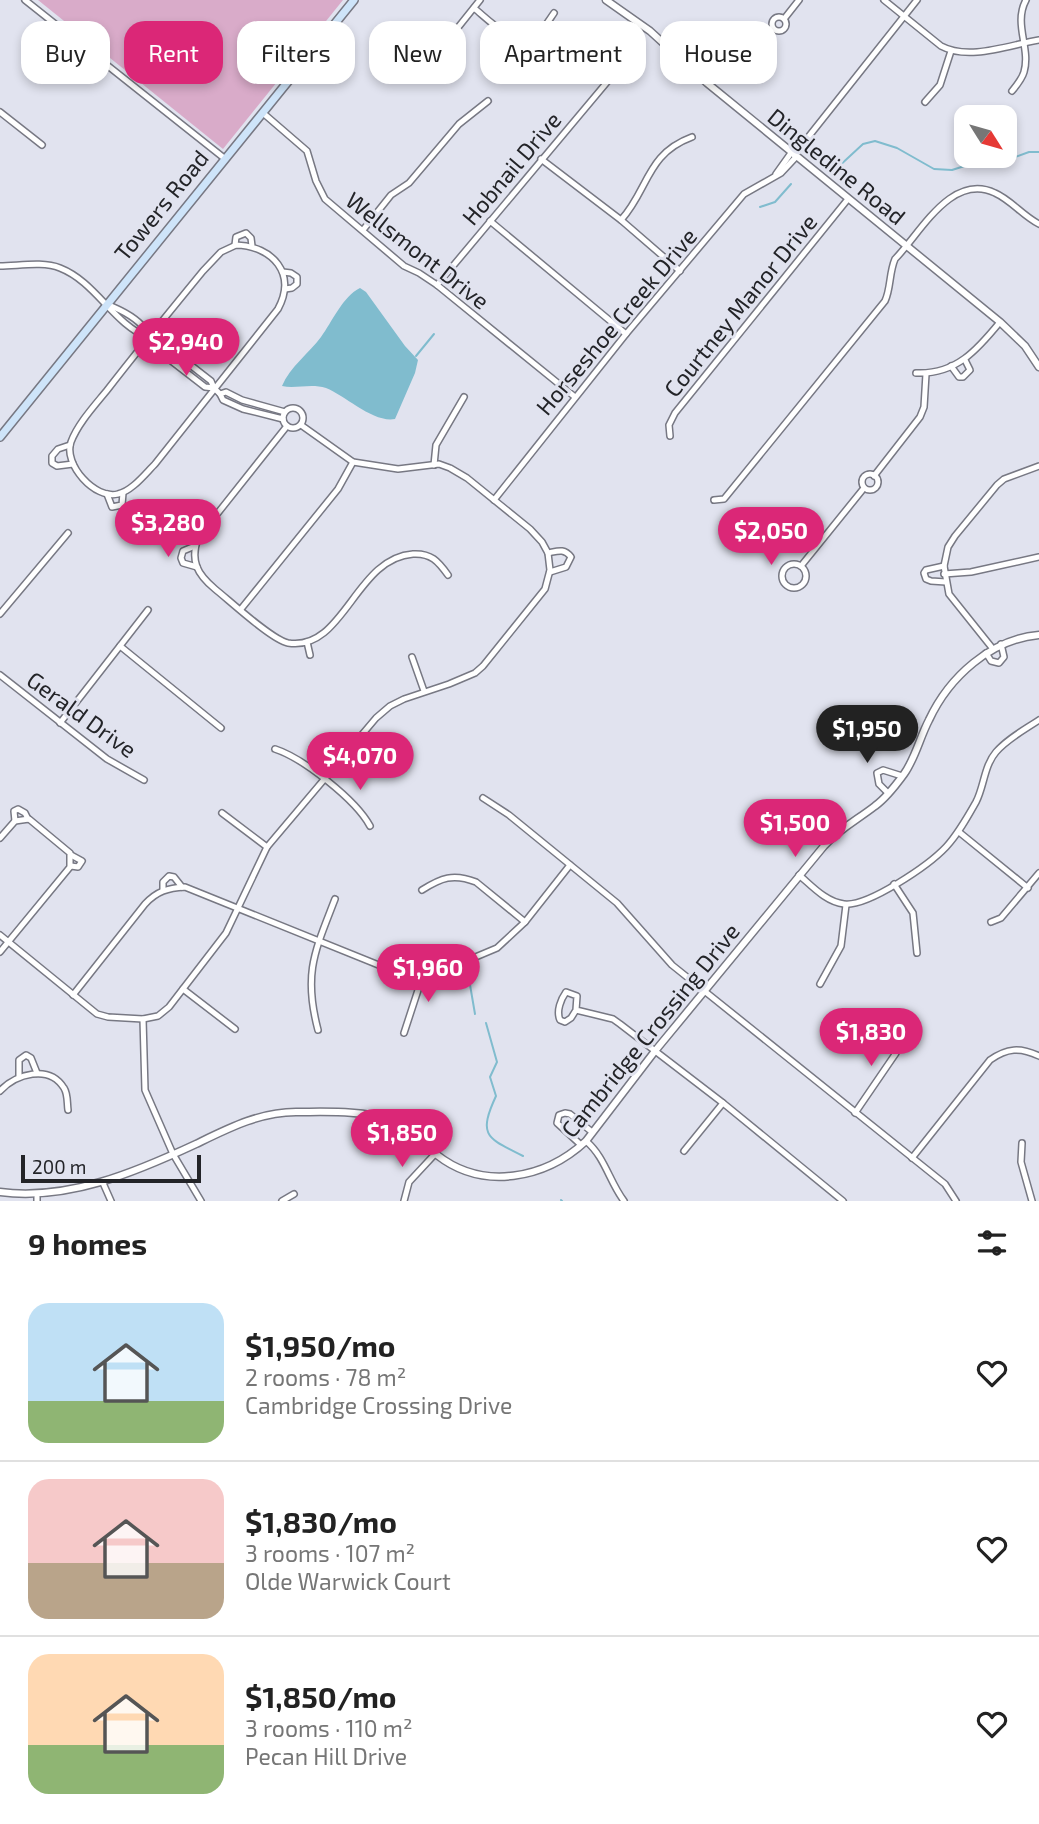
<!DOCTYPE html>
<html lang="en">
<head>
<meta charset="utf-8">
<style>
  body { margin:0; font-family:"Exo 2",sans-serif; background:#f2f2f2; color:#222; height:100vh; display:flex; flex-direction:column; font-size:26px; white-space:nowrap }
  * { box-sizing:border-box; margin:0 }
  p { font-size:23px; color:#767676 }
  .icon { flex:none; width:38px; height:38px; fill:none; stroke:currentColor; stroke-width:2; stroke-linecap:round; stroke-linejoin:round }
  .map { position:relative; height:1201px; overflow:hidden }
  .details { display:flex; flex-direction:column; background:#fff; flex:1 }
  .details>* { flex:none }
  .banner { position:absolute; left:21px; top:21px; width:998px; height:63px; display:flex; gap:14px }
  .needle { width:46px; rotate:127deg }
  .tools { position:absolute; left:954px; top:105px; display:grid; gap:14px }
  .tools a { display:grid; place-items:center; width:63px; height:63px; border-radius:14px; background:#fff; box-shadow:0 4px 10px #0003; font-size:35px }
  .scale { position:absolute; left:21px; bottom:18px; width:180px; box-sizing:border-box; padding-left:7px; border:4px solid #232428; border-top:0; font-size:19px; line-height:24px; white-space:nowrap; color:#232428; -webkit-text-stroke:5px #e1e3ef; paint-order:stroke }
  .price { position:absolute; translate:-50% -60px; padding:0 16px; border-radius:24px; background:#db2777; color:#fff; font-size:23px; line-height:46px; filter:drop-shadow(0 2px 4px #0008) }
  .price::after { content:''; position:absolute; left:50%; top:42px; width:21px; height:16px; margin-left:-10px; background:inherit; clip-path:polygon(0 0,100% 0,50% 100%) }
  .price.active { background:#222; color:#fff }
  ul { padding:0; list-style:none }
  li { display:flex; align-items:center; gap:21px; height:175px; padding:0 28px }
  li+li { border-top:2px solid #e0e0e0 }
  li span { display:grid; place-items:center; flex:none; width:196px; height:140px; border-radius:21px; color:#555 }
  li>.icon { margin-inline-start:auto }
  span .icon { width:84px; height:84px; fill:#fffc; stroke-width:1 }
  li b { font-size:30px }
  h2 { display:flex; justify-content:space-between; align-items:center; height:84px; padding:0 28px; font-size:30px }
  .tag { padding:0 24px; border-radius:21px; background:#fff; box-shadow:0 4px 10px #0003; font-size:24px; line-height:63px }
  .tag.active { background:#db2777; color:#fff }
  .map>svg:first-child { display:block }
  .green { fill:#d9abc9 }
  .water { fill:#80bcce }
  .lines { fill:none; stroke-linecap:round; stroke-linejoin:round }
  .stream { stroke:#80bcce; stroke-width:2 }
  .minor-casing { stroke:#777883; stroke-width:8 }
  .tertiary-casing { stroke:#777883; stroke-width:9 }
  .secondary-casing { stroke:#777883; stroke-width:10 }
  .minor { stroke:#fff; stroke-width:5 }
  .tertiary { stroke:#fff; stroke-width:6 }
  .secondary { stroke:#cee4f9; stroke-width:7 }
  .labels { text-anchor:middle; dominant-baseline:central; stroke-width:6; stroke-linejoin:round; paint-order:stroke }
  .street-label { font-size:23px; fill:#232428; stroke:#e1e3ef }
</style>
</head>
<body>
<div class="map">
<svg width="1039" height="1201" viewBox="0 0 1039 1201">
  <rect width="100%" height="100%" fill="#e1e3ef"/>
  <polygon class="green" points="38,0 343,0 223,149"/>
  <path class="water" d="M 360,288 L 366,292 L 405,346 L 418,360 L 415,373 L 395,419 C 373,423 346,396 326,388 C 311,383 296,389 282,386 C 290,367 309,353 321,337 C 332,322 343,296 360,288 Z"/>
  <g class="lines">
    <g class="stream">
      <polyline points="837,168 863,144 875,141 897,148 934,169 952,170 974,163 996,164 1029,152 1039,152"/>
      <polyline points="760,207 775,202 791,184"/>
      <polyline points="416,356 434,334"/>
      <polyline points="469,979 475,1014"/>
      <path d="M 486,1023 L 497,1062 L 490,1077 L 496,1096 C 477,1137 488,1138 523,1156"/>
      <polyline points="561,1200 562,1201"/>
    </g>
    <defs>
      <g id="minor">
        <polyline points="25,0 224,158"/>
        <path d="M 884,0 L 941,46 C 969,61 1009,45 1039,40"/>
        <path d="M 474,8 C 490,21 514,48 536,34 C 544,30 549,20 554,13"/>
        <circle cx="779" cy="24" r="7"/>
        <polyline points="784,19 799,0"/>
        <polyline points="409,67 421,67 444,45 480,0"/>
        <path d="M 1012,91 C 1017,85 1022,79 1024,72 C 1031,48 1013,24 1026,0"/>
        <polyline points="925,102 940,85 951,51"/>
        <polyline points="0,112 42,145"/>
        <polyline points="263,113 307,151 316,181 325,199 404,266 419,273 437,285 575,397"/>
        <polyline points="794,155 917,0"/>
        <polyline points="541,159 621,220 680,271"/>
        <polyline points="776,174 791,153"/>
        <path d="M 621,220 C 649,189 646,154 692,137"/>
        <polyline points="490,221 626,334"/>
        <polyline points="363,230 391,195 409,183 459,124 488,101"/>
        <polyline points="235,245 236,237 246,233 251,238 252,246"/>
        <path d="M 236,245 C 273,246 297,274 278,309 L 155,464 C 145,474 132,491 118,494 C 95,500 63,464 71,442 C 78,423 96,404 108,389 C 139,349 171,310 203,271 L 221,252 Z"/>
        <path d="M 0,266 C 18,266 43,261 60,268 C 96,282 113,324 149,338"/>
        <polyline points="283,272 291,273 297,277 297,284 292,288 285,289"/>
        <polyline points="437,285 613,75"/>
        <path d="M 106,304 C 119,309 136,317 145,329 C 148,333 147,336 150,339 C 155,343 156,342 161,342 L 211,381 L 214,388 L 220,394 L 226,392 L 242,400 L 285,412"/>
        <polyline points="155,342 156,349 205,387 214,388"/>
        <polyline points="951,366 959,377 963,377 970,370 965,360"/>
        <path d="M 916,373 C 956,375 978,349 1000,322"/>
        <polyline points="220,394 223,400 243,409 283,419"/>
        <circle cx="293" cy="418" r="10"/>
        <path d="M 287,426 L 198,538 C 190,561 197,574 215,589 C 230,601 272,640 288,643 C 344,652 355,558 413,554 C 431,553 438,561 448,575"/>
        <polyline points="670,436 669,425 675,413 848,199"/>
        <polyline points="70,445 58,449 52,456 52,463 57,466 73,464"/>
        <polyline points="434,465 436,445 464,397"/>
        <circle cx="870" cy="482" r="8"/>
        <polyline points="874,476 920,417 924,407 926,374"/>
        <polyline points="107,494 112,507 122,505 123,493"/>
        <polyline points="494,500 626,334 744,194 781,173 796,157"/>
        <path d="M 714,500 L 724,499 L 885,301 C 891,288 889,273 895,259 C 920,234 951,172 995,193 C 1011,200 1023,216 1039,224"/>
        <polyline points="195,546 183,551 181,558 183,563 197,567"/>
        <path d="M 548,553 C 558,551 564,548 571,557 L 566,567 L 550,572"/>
        <circle cx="794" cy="576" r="12"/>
        <polyline points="801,566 864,488"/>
        <polyline points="944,566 926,570 924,573 926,579 931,581 946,582"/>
        <polyline points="944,574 971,572 1039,557"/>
        <polyline points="241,609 338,489 353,462"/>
        <polyline points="0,614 68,533"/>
        <polyline points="307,642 310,655"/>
        <polyline points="120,646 221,728"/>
        <polyline points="993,649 949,594 944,566 948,547 955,536 997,485 1004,479 1039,466"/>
        <polyline points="986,653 991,661 999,663 1004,657 1001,644"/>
        <polyline points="412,657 424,691"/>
        <polyline points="0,675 107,759 144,780"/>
        <polyline points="60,723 148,610"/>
        <path d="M 275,749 C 303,758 356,800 370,826"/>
        <polyline points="888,793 879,784 877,773 883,770 902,776"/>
        <polyline points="483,798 509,815 617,903 672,965 945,1184 956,1201"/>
        <polyline points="222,813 267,847"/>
        <polyline points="15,821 14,811 18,809 25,813 28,819"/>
        <polyline points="959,832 1028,888"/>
        <polyline points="0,838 15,821 29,819 70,853 70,867 0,952"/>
        <polyline points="71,866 78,867 82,861 71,855"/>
        <path d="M 799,875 C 812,886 826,902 844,904 C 868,907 929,865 946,847 C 958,834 967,818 976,802 C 984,787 984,766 996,752 C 1007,739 1024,730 1039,720"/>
        <polyline points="894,884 913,913 917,953"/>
        <polyline points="163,890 163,882 169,876 174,877 182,887"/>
        <path d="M 422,890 C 441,878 453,873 476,882 L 525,922"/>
        <polyline points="991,922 1001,918 1039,873"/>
        <polyline points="0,935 97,1014 108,1017 143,1019 158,1016 169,1007 226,933 267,847 376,718 390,706 404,699 449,684 475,673 483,666 545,589 550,570 548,553 542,542 530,529 467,478 450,468 439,464 398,469 353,462 301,425"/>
        <polyline points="820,984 841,946 846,905"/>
        <polyline points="183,989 235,1029"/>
        <path d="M 73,995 L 145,904 C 157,891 168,888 185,887 L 386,968 L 421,969 L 466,961 L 497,948 L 525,922 L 570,865"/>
        <path d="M 576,1010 L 577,996 L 566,992 C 561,999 556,1011 560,1020 L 565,1022 L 571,1018 L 576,1010 L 613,1019 L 620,1024 L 723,1103 L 843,1201"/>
        <polyline points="143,1019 145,1090 173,1154 201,1201"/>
        <path d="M 318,1030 C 303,973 315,951 335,899"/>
        <polyline points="404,1033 420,984 421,969"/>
        <polyline points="19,1076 19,1060 26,1055 31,1058 37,1073"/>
        <path d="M 0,1091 C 16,1074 49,1064 64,1088 C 68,1094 67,1103 68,1110"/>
        <polyline points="855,1113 896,1053 894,1024"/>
        <path d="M 586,1141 C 605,1157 609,1181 624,1201"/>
        <polyline points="1022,1143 1021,1162 1032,1201"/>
        <polyline points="581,1145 557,1123 559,1115 565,1113 570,1114 592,1132"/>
        <polyline points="684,1151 723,1103"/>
        <path d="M 912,1158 L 990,1060 C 1007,1048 1020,1047 1039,1056"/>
        <polyline points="103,1183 111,1201"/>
        <polyline points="37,1197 37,1201"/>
        <polyline points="282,1201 294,1194"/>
        <polyline points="404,1201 409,1182 435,1154"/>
      </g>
      <g id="tertiary">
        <polyline points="606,0 650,31 707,83 1000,322 1025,346 1039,367"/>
        <path d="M 0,1192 C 68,1201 136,1172 196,1144 C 229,1128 260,1112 296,1112 C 327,1112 362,1110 391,1120 C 412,1127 420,1142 437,1155 C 483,1191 545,1179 586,1141 L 655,1051 L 824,846 C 839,829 857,820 875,806 C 886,798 896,785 904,774 C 915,759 920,737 929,720 C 949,677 991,639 1039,635"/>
      </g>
      <polyline id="secondary" points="0,437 354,0"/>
    </defs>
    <use href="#minor" class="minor-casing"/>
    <use href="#tertiary" class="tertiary-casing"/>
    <use href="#secondary" class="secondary-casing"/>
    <use href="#minor" class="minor"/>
    <use href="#tertiary" class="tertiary"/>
    <use href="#secondary" class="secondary"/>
  </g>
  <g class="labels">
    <g class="street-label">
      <text transform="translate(837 166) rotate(39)">Dingledine Road</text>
      <text transform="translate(511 168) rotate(-50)">Hobnail Drive</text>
      <text transform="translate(161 205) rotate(-51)">Towers Road</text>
      <text transform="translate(418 250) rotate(38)">Wellsmont Drive</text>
      <text transform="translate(740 305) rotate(-51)">Courtney Manor Drive</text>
      <text transform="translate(616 321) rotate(-50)">Horseshoe Creek Drive</text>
      <text transform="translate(82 714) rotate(36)">Gerald Drive</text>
      <text transform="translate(650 1030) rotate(-51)">Cambridge Crossing Drive</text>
    </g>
  </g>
</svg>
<div class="tools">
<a><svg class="needle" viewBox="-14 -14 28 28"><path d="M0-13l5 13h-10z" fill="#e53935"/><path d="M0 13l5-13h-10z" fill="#767676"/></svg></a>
</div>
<div class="scale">200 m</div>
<b class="price" style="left:186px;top:378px">$2,940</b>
<b class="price" style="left:168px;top:559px">$3,280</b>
<b class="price" style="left:771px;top:567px">$2,050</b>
<b class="price active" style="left:867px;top:765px">$1,950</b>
<b class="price" style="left:360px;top:792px">$4,070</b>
<b class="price" style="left:795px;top:859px">$1,500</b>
<b class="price" style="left:428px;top:1004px">$1,960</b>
<b class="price" style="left:871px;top:1068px">$1,830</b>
<b class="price" style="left:402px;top:1169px">$1,850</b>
<div class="banner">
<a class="tag">Buy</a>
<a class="tag active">Rent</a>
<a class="tag">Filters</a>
<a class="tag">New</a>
<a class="tag">Apartment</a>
<a class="tag">House</a>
</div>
</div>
<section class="details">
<h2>9 homes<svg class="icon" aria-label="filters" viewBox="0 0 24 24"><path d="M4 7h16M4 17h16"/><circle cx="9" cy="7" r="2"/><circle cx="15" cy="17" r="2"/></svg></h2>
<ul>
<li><span style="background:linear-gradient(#bfe0f5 70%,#8fb573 0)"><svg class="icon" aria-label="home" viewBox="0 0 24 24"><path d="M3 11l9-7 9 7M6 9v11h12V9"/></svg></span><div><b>$1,950/mo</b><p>2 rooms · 78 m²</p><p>Cambridge Crossing Drive</p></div><svg class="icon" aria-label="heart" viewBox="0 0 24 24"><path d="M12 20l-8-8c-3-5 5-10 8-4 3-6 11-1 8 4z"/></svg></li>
<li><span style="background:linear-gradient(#f6c9c9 60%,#b9a48a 0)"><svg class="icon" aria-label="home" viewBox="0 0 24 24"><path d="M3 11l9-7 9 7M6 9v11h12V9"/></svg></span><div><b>$1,830/mo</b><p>3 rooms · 107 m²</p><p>Olde Warwick Court</p></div><svg class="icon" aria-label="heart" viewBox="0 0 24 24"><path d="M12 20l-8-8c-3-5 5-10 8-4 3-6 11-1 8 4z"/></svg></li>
<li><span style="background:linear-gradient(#ffd9b3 65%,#8fb573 0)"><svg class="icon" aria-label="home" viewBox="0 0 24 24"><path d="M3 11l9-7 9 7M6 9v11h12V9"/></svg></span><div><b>$1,850/mo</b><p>3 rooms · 110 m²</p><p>Pecan Hill Drive</p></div><svg class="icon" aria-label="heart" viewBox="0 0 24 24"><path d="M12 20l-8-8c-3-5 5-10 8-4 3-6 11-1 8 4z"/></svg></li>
</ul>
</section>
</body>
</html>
